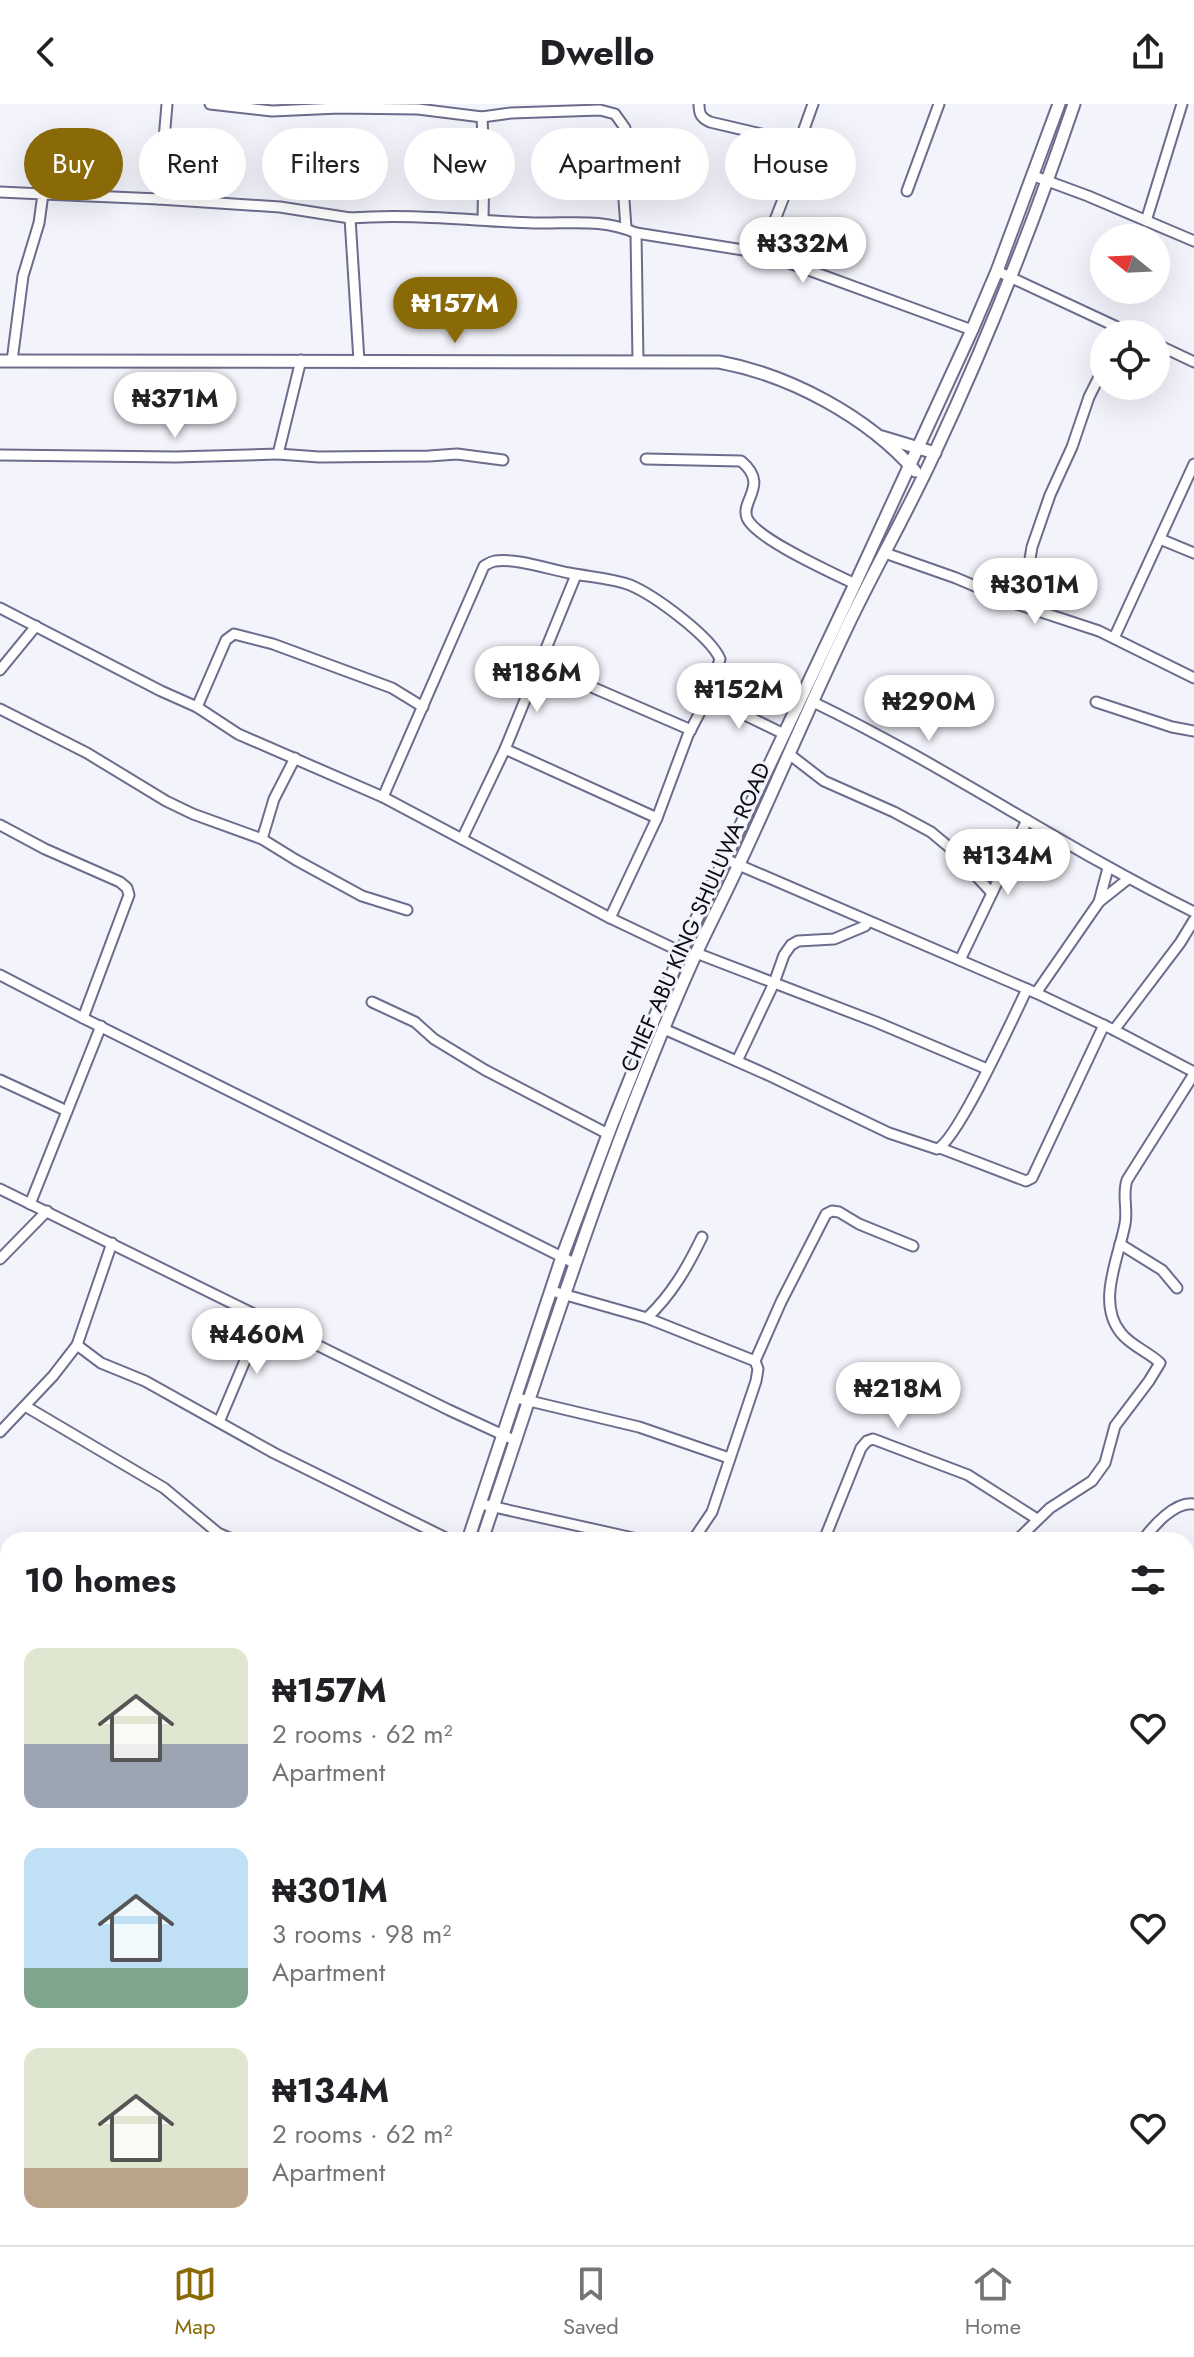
<!DOCTYPE html>
<html lang="en">
<head>
<meta charset="utf-8">
<style>
  body { margin:0; font-family:Jost,sans-serif; background:#f6f6f6; color:#202124; height:100vh; display:flex; flex-direction:column; font-size:30px; white-space:nowrap }
  * { box-sizing:border-box; margin:0 }
  p { font-size:26px; color:#757577 }
  .icon { flex:none; width:44px; height:44px; fill:none; stroke:currentColor; stroke-width:2; stroke-linecap:round; stroke-linejoin:round }
  .map { position:relative; flex:1; overflow:hidden }
  .panel { position:absolute; left:0px; top:1428px; width:1194px; height:714px; display:flex; flex-direction:column; background:#fff; border-radius:24px 24px 0 0; box-shadow:0 8px 32px #0002 }
  .panel>* { flex:none }
  .hud { position:absolute; left:24px; top:24px; width:1146px; height:72px; display:flex; gap:16px }
  .needle { width:52px; rotate:288deg }
  .tools { position:absolute; left:1090px; top:120px; display:grid; gap:16px }
  .tools a { display:grid; place-items:center; width:80px; height:80px; border-radius:50%; background:#fff; box-shadow:0 8px 32px #0002; font-size:40px }
  .price { position:absolute; translate:-50% -68px; padding:0 18px; border-radius:28px; background:#fff; color:#222; font-size:26px; line-height:52px; filter:drop-shadow(0 2px 4px #0008) }
  .price::after { content:''; position:absolute; left:50%; top:48px; width:24px; height:18px; margin-left:-12px; background:inherit; clip-path:polygon(0 0,100% 0,50% 100%) }
  .price.current { background:#896a07; color:#fff }
  ul { padding:0; list-style:none }
  li { display:flex; align-items:center; gap:24px; height:200px; padding:0 24px }
  li span { display:grid; place-items:center; flex:none; width:224px; height:160px; border-radius:16px; color:#555 }
  li>.icon { margin-inline-start:auto }
  span .icon { width:96px; height:96px; fill:#fffc; stroke-width:1 }
  li b { font-size:34px }
  h2 { display:flex; justify-content:space-between; align-items:center; height:96px; padding:0 24px; font-size:34px }
  .pill { padding:0 28px; border-radius:36px; background:#fff; box-shadow:0 8px 32px #0002; font-size:28px; line-height:72px }
  .pill.current { background:#896a07; color:#fff }
  header { display:flex; justify-content:space-between; align-items:center; height:104px; padding:0 24px; background:#fff; font-size:36px; font-weight:700 }
  .dock { display:flex; justify-content:space-around; align-items:center; height:112px; border-top:2px solid #e0e0e0; background:#fff; font-size:22px; color:#757577 }
  .dock a { display:grid; justify-items:center; gap:4px }
  .dock .current { color:#896a07 }
  .map>svg:first-child { display:block }
  .lines { fill:none; stroke-linecap:round; stroke-linejoin:round }
  .minor-casing { stroke:#6c6d8c; stroke-width:13 }
  .tertiary-casing { stroke:#6c6d8c; stroke-width:15 }
  .minor { stroke:#fff; stroke-width:9 }
  .tertiary { stroke:#fff; stroke-width:11 }
  .labels { text-anchor:middle; dominant-baseline:central; stroke-width:6; stroke-linejoin:round; paint-order:stroke }
  .street-label { font-size:22px; fill:#0b0b16; stroke:#f3f4fb }
</style>
</head>
<body>
<header><svg class="icon" aria-label="back" viewBox="0 0 24 24"><path d="M15 5l-7 7 7 7"/></svg>Dwello<svg class="icon" aria-label="share" viewBox="0 0 24 24"><path d="M12 15V3M7 8l5-5 5 5M5 13v7h14v-7"/></svg></header>
<div class="map">
<svg width="1194" height="2141" viewBox="0 0 1194 2141">
  <rect width="100%" height="100%" fill="#f3f4fb"/>
  <g class="lines">
    <defs>
      <g id="minor">
        <polyline points="210,0 272,7 339,4 418,5 482,13 511,9 600,6 615,10 625,24 623,82 626,124"/>
        <path d="M 699,0 C 699,10 701,14 710,18 L 799,39"/>
        <polyline points="482,13 484,59 483,115"/>
        <polyline points="1034,72 1088,92 1194,137"/>
        <polyline points="907,87 939,0"/>
        <polyline points="0,88 43,90 39,119 23,172 12,257"/>
        <polyline points="43,90 159,95 280,103 350,114 359,257"/>
        <polyline points="159,95 167,0"/>
        <path d="M 350,114 C 411,109 473,117 534,119 C 570,120 602,114 636,129 L 638,257"/>
        <polyline points="1146,117 1182,0"/>
        <polyline points="636,129 762,149 972,226"/>
        <polyline points="762,149 798,57 799,39 813,0"/>
        <polyline points="997,167 1132,230"/>
        <polyline points="1156,240 1194,258"/>
        <polyline points="278,350 319,353 429,352 457,350 503,356"/>
        <polyline points="0,351 176,353 278,350 301,256"/>
        <path d="M 646,355 L 741,357 C 770,381 740,396 747,414 C 756,435 833,469 855,480"/>
        <polyline points="1160,435 1194,449"/>
        <polyline points="885,449 956,474 1017,500 1099,527 1194,574"/>
        <polyline points="1017,500 1028,467 1032,443 1050,391 1072,343 1089,293 1104,263"/>
        <polyline points="0,504 161,587 197,603 238,630 383,693 610,814 694,854"/>
        <polyline points="1114,534 1194,360"/>
        <polyline points="542,555 570,568 594,584 691,626"/>
        <polyline points="0,566 36,522"/>
        <polyline points="708,593 784,630"/>
        <path d="M 813,598 C 944,661 1064,744 1194,808"/>
        <polyline points="1096,598 1172,623 1194,627"/>
        <polyline points="197,603 226,536 234,530 273,540 392,584 423,603"/>
        <polyline points="0,605 87,649 166,697 193,710 262,735 296,756 362,792 407,806"/>
        <polyline points="505,645 657,714"/>
        <polyline points="789,650 824,677 894,708 931,728 949,743 992,789"/>
        <path d="M 383,693 L 484,462 C 489,459 490,458 495,457 C 516,454 548,465 569,469 C 589,473 611,474 630,481 C 654,491 710,532 720,555 L 708,593 L 688,631 L 657,714 L 610,814"/>
        <polyline points="0,721 45,745 120,778 127,784 129,791 83,914 0,871"/>
        <polyline points="262,735 274,695 295,654"/>
        <polyline points="462,735 505,645 576,471"/>
        <polyline points="725,755 1036,889 1114,926 1194,968"/>
        <polyline points="1099,798 1108,764"/>
        <polyline points="696,849 876,918 987,965"/>
        <polyline points="960,856 1027,716"/>
        <polyline points="1036,889 1099,798 1128,775"/>
        <polyline points="372,898 415,918 434,935 485,966 608,1030"/>
        <polyline points="83,914 574,1159"/>
        <path d="M 664,925 L 768,971 L 889,1029 L 937,1045 C 957,1037 1014,912 1027,885"/>
        <polyline points="1114,926 1180,839 1194,816"/>
        <polyline points="737,957 774,879 784,851 791,841 798,837 834,835 865,822 868,818"/>
        <polyline points="0,976 67,1007"/>
        <polyline points="940,1044 1026,1077 1032,1074 1104,921"/>
        <polyline points="0,1085 449,1306 514,1336"/>
        <polyline points="30,1100 101,922"/>
        <polyline points="1120,1140 1162,1166 1177,1184"/>
        <polyline points="0,1155 47,1107"/>
        <polyline points="552,1187 647,1214 755,1257 758,1265 756,1277 712,1408 693,1436"/>
        <path d="M 647,1214 C 672,1190 687,1164 702,1133"/>
        <polyline points="77,1241 101,1259 145,1277 274,1349 450,1436"/>
        <polyline points="755,1257 781,1198 826,1110 832,1107 839,1108 859,1120 913,1142"/>
        <polyline points="517,1294 639,1323 729,1354"/>
        <polyline points="25,1302 164,1384 218,1429 234,1436"/>
        <polyline points="219,1318 263,1214"/>
        <polyline points="0,1328 53,1272 77,1241 112,1139"/>
        <polyline points="481,1400 642,1436"/>
        <polyline points="824,1436 861,1344 867,1337 873,1335 968,1371 1037,1415"/>
        <path d="M 1017,1436 L 1050,1404 L 1092,1377 L 1105,1359 L 1115,1322 L 1149,1277 L 1160,1259 C 1149,1248 1131,1242 1121,1229 C 1096,1199 1119,1153 1125,1120 C 1128,1105 1122,1091 1127,1076 L 1194,970"/>
        <path d="M 1143,1436 C 1153,1422 1175,1397 1194,1400"/>
        <polyline points="1186,1581 1194,1585"/>
        <polyline points="0,1721 8,1727"/>
        <polyline points="1186,1744 1194,1744"/>
        <polyline points="0,1901 8,1907"/>
        <polyline points="1186,1920 1194,1920"/>
        <polyline points="0,2069 8,2076"/>
        <polyline points="0,2093 8,2100"/>
        <polyline points="1186,2110 1194,2110"/>
        <polyline points="0,2133 8,2125"/>
        <polyline points="748,2134 764,2141"/>
        <polyline points="472,2141 479,2134"/>
        <polyline points="689,2141 694,2134"/>
        <polyline points="971,2141 976,2134"/>
      </g>
      <g id="tertiary">
        <path d="M 0,257 L 719,258 C 790,271 868,313 915,367"/>
        <polyline points="882,333 935,349"/>
        <polyline points="468,1436 562,1153 612,1020 681,848 855,480 972,226 997,167 1059,0"/>
        <path d="M 482,1436 C 548,1241 609,1044 693,856 C 708,823 725,791 740,758 C 777,679 810,600 847,523 C 875,464 908,407 935,348 C 988,235 1034,118 1074,0"/>
        <polyline points="24,2141 30,2134"/>
        <polyline points="44,2141 50,2134"/>
      </g>
    </defs>
    <use href="#minor" class="minor-casing"/>
    <use href="#tertiary" class="tertiary-casing"/>
    <use href="#minor" class="minor"/>
    <use href="#tertiary" class="tertiary"/>
  </g>
  <g class="labels">
    <g class="street-label">
      <text transform="translate(695 813) rotate(-66)">CHIEF ABU KING SHULUWA ROAD</text>
    </g>
  </g>
</svg>
<div class="tools">
<a><svg class="needle" viewBox="-14 -14 28 28"><path d="M0-13l5 13h-10z" fill="#e53935"/><path d="M0 13l5-13h-10z" fill="#757577"/></svg></a>
<a><svg class="icon" aria-label="locate" viewBox="0 0 24 24"><circle cx="12" cy="12" r="6"/><path d="M12 2v4M12 18v4M2 12h4M18 12h4"/></svg></a>
</div>
<b class="price" style="left:803px;top:181px">₦332M</b>
<b class="price current" style="left:455px;top:241px">₦157M</b>
<b class="price" style="left:175px;top:336px">₦371M</b>
<b class="price" style="left:1035px;top:522px">₦301M</b>
<b class="price" style="left:537px;top:610px">₦186M</b>
<b class="price" style="left:739px;top:627px">₦152M</b>
<b class="price" style="left:929px;top:639px">₦290M</b>
<b class="price" style="left:1008px;top:793px">₦134M</b>
<b class="price" style="left:257px;top:1272px">₦460M</b>
<b class="price" style="left:898px;top:1326px">₦218M</b>
<div class="hud">
<a class="pill current">Buy</a>
<a class="pill">Rent</a>
<a class="pill">Filters</a>
<a class="pill">New</a>
<a class="pill">Apartment</a>
<a class="pill">House</a>
</div>
<section class="panel">
<h2>10 homes<svg class="icon" aria-label="filters" viewBox="0 0 24 24"><path d="M4 7h16M4 17h16"/><circle cx="9" cy="7" r="2"/><circle cx="15" cy="17" r="2"/></svg></h2>
<ul>
<li><span style="background:linear-gradient(#dfe7d0 60%,#9aa5b1 0)"><svg class="icon" aria-label="home" viewBox="0 0 24 24"><path d="M3 11l9-7 9 7M6 9v11h12V9"/></svg></span><div><b>₦157M</b><p>2 rooms · 62 m²</p><p>Apartment</p></div><svg class="icon" aria-label="heart" viewBox="0 0 24 24"><path d="M12 20l-8-8c-3-5 5-10 8-4 3-6 11-1 8 4z"/></svg></li>
<li><span style="background:linear-gradient(#bfe0f5 75%,#7fa58c 0)"><svg class="icon" aria-label="home" viewBox="0 0 24 24"><path d="M3 11l9-7 9 7M6 9v11h12V9"/></svg></span><div><b>₦301M</b><p>3 rooms · 98 m²</p><p>Apartment</p></div><svg class="icon" aria-label="heart" viewBox="0 0 24 24"><path d="M12 20l-8-8c-3-5 5-10 8-4 3-6 11-1 8 4z"/></svg></li>
<li><span style="background:linear-gradient(#dfe7d0 75%,#b9a48a 0)"><svg class="icon" aria-label="home" viewBox="0 0 24 24"><path d="M3 11l9-7 9 7M6 9v11h12V9"/></svg></span><div><b>₦134M</b><p>2 rooms · 62 m²</p><p>Apartment</p></div><svg class="icon" aria-label="heart" viewBox="0 0 24 24"><path d="M12 20l-8-8c-3-5 5-10 8-4 3-6 11-1 8 4z"/></svg></li>
</ul>
</section>
</div>
<nav class="dock">
<a class="current"><svg class="icon" aria-label="map" viewBox="0 0 24 24"><path d="M3 6l6-2 6 2 6-2v14l-6 2-6-2-6 2zM9 4v14M15 6v14"/></svg>Map</a>
<a><svg class="icon" aria-label="saved" viewBox="0 0 24 24"><path d="M7 4h10v16l-5-4-5 4z"/></svg>Saved</a>
<a><svg class="icon" aria-label="home" viewBox="0 0 24 24"><path d="M3 11l9-7 9 7M6 9v11h12V9"/></svg>Home</a>
</nav>
</body>
</html>
